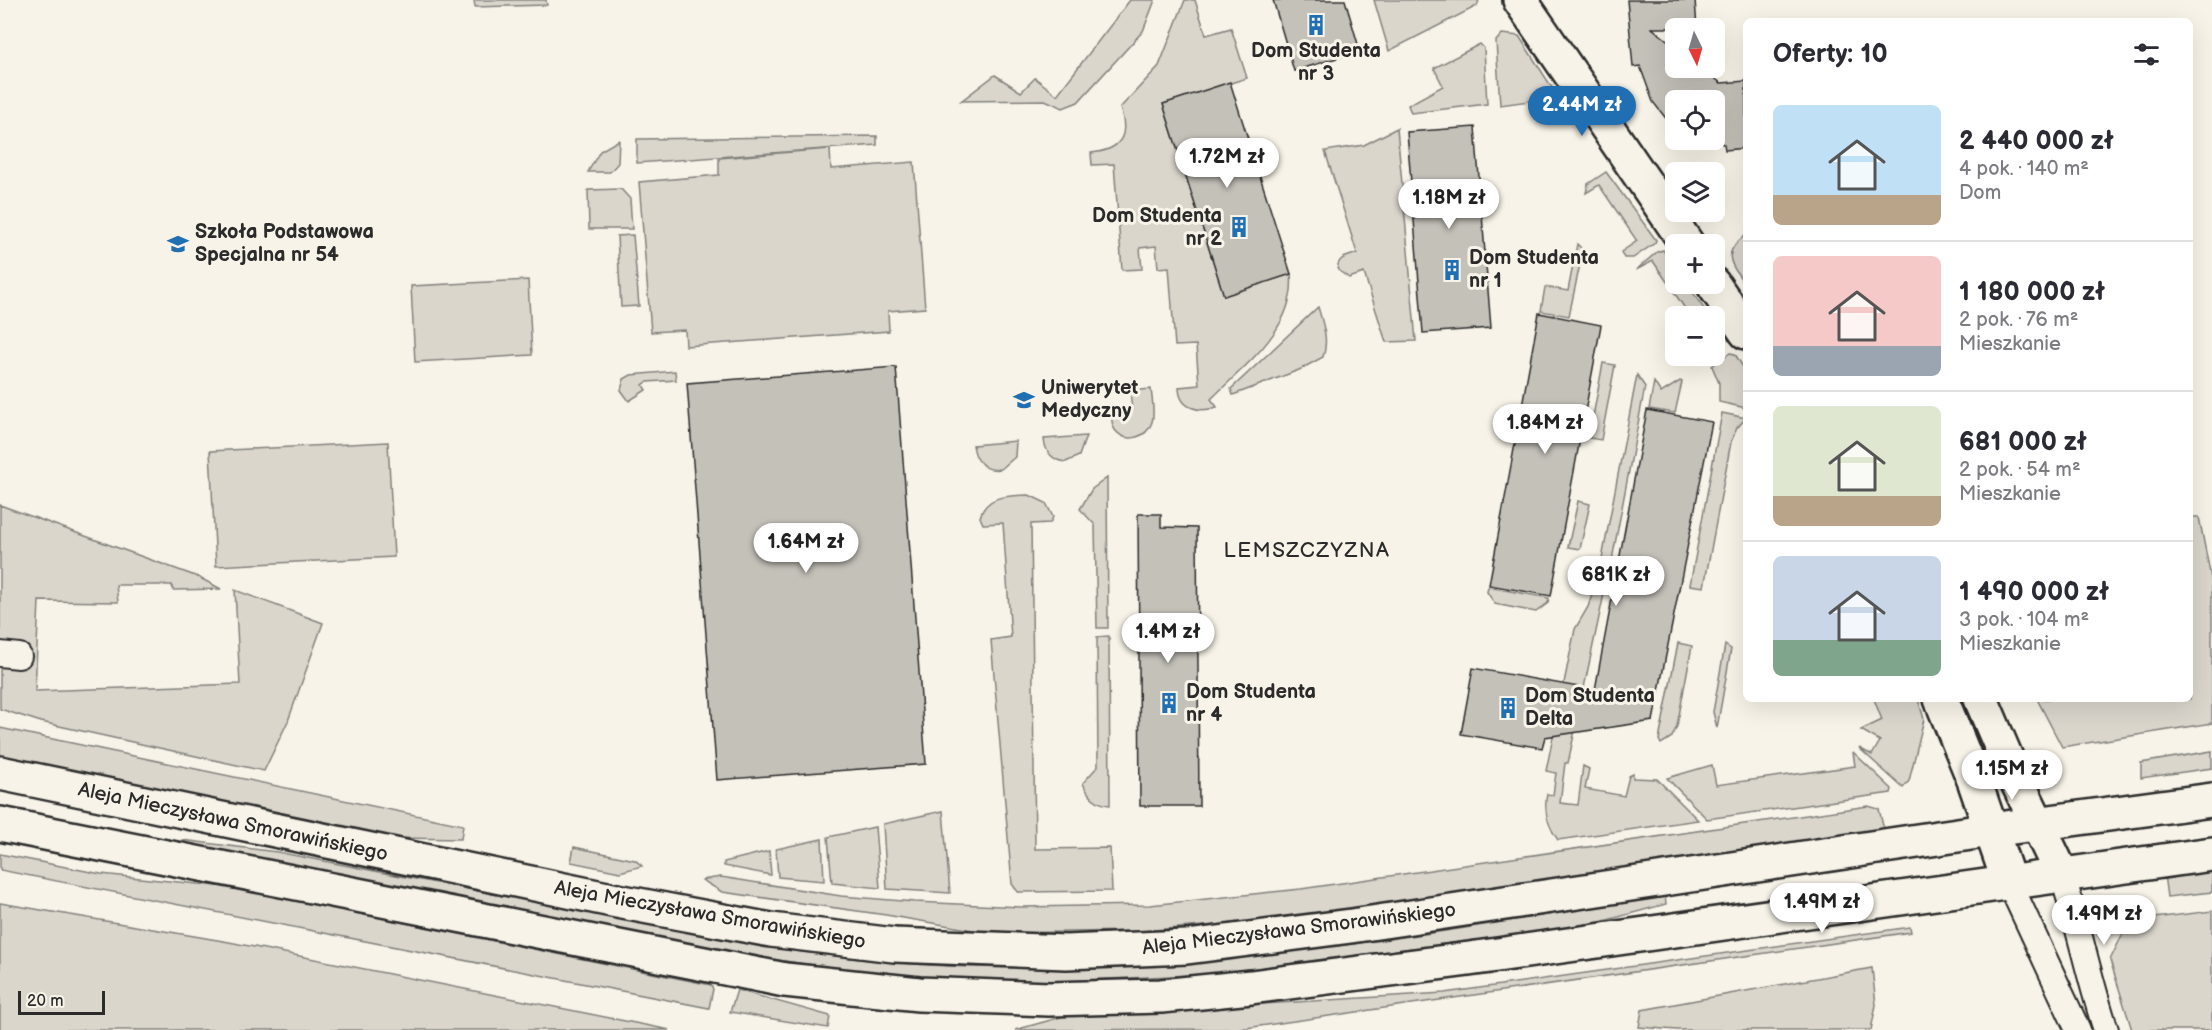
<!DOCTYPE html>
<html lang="pl">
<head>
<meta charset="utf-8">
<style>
  body { margin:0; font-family:"Balsamiq Sans",sans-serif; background:#f7f7f7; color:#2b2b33; height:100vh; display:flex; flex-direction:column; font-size:22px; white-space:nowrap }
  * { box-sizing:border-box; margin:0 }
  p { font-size:20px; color:#7c7c81 }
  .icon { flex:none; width:33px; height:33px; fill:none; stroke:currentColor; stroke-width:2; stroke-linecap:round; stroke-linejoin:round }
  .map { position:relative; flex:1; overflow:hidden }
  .side { position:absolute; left:1743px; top:18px; width:450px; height:684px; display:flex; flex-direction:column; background:#fff; border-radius:9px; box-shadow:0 6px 24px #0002 }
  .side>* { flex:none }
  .needle { width:39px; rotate:175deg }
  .buttons { position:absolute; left:1665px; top:18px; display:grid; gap:12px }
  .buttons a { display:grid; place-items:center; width:60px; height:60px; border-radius:9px; background:#fff; box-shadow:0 6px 24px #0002; font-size:30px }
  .scale { position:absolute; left:18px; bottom:15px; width:87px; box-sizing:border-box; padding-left:6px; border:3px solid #2b2b2b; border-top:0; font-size:16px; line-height:21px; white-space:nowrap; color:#2b2b2b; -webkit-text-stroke:4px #f7f3e8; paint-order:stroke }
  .price { position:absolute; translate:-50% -51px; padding:0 14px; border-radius:21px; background:#fff; color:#222; font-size:20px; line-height:39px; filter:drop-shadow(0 2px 3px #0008) }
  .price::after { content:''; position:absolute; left:50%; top:36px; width:18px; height:14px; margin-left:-9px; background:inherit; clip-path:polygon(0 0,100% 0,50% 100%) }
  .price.current { background:#1f6fb2; color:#fff }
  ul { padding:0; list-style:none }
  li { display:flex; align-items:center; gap:18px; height:150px; padding:0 30px }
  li+li { border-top:2px solid #e1e1e2 }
  li span { display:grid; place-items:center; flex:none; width:168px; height:120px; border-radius:9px; color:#555 }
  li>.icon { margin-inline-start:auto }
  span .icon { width:72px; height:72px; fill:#fffc; stroke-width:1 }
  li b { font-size:26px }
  h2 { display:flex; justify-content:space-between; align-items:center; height:72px; padding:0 30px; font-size:26px }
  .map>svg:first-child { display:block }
  .green { fill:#dad6cc; stroke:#82807c; stroke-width:1.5 }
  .building { fill:#c4c1b9; stroke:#2b2b2b; stroke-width:1.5 }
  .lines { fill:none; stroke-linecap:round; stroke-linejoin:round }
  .street-casing { stroke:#2b2b2b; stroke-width:28 }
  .secondary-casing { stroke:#2b2b2b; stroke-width:38 }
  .street { stroke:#f7f3e8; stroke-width:24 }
  .secondary { stroke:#f7f3e8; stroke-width:33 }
  .labels { text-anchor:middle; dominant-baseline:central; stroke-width:6; stroke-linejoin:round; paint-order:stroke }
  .poi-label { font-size:20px; font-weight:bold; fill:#2b2b2b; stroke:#f7f3e8; text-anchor:start }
  .street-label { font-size:20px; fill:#2b2b2b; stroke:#f7f3e8 }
  .neighbourhood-label { font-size:21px; letter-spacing:1.5px; fill:#2b2b2b; stroke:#f7f3e8 }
</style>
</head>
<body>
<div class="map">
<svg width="2212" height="1030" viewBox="0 0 2212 1030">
  <rect width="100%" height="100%" fill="#f7f3e8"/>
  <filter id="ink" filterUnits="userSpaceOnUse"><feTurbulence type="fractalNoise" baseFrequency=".0167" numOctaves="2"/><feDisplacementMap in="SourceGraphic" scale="12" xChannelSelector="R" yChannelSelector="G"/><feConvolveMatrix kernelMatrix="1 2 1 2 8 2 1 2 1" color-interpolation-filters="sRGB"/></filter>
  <g filter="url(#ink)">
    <g class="green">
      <polygon points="474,0 546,0 547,5 475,7"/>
      <polygon points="1130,0 1155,0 1143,31 1078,102 1063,108 1045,100 961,101 995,75 1021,92 1035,78 1057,95"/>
      <path d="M 1185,0 L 1195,0 L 1206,35 L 1231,28 L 1247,78 L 1163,104 L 1224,295 L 1291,274 C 1297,327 1245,365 1211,399 L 1217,407 C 1200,413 1179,409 1179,387 L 1199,385 L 1196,345 L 1175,346 L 1169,267 L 1158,268 L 1156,246 L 1140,248 L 1142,269 L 1122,270 L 1114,164 L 1092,165 L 1091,153 C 1120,150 1130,137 1120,108 L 1159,66 Z"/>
      <polygon points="1374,0 1479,0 1477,6 1389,51"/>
      <polygon points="1502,34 1519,36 1558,97 1500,105 1496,41"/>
      <polygon points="1480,44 1484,48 1487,104 1411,113 1408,105 1443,86 1434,68"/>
      <path d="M 1397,128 L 1416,341 L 1386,342 L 1364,273 L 1349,278 L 1338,270 C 1336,257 1348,257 1357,253 L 1325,151 L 1364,145 Z"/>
      <polygon points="877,136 877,145 637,163 637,139"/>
      <polygon points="619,140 618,163 610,172 588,172 600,151"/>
      <polygon points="830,149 831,169 914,162 925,308 888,311 889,331 686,346 685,330 651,332 639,182 719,175 719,158"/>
      <polygon points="1606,172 1656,240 1655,243 1633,258 1624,258 1621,252 1637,241 1599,185 1586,193 1588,184"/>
      <polygon points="621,189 630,199 632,229 589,229 588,190"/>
      <polygon points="633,235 639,306 621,307 617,236"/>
      <path d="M 1746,235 L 1746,286 C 1731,264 1720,253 1746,235 Z"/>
      <polygon points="1577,244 1583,250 1569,316 1541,311 1545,287 1568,291"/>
      <polygon points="1663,250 1675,267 1676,284 1687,284 1709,316 1690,316 1653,261 1636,270 1657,252"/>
      <polygon points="528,280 532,355 415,362 411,286"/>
      <path d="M 1318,307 C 1323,324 1329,340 1323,357 L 1299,370 L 1233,395 L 1231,389 Z"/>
      <polygon points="1730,353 1735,354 1746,372 1746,408 1719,402 1719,383 1712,366"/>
      <polygon points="1603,363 1615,365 1601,440 1589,438"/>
      <polygon points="675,371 676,380 647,382 643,385 646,390 629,401 621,390 624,379 631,375"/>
      <polygon points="1637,375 1645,387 1611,565 1602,559"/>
      <polygon points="1680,381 1682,382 1675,413 1649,409 1654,382 1661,393"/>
      <path d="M 1151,389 C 1152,399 1155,412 1152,422 C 1147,438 1126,444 1115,430 C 1111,425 1112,417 1111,411 L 1132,410 L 1130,391 Z"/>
      <polygon points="1722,413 1746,418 1737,428 1731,442 1704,587 1690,585"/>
      <path d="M 1086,436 L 1079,456 L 1066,462 C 1053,461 1045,452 1044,439 Z"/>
      <path d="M 1016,441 L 1015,457 L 1001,469 C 984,472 975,460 973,445 Z"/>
      <polygon points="388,442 394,557 216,566 210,451"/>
      <polygon points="1107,478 1108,628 1097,628 1095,525 1080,509 1092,489"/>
      <path d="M 1029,495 L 1046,503 L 1053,517 L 1050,523 L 1031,524 L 1035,849 L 1110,848 L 1112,891 L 1018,892 L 1012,884 L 991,640 L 1011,637 L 1003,523 L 983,524 L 980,517 C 987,494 1009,496 1029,495 Z"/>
      <polygon points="1578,501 1590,504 1580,549 1568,547"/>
      <polygon points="0,505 198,577 221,589 173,590 172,585 116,585 118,602 39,601 35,691 240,684 235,590 323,623 288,721 264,771 41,722 0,709"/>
      <polygon points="2190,517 2199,517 2212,583 2212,723 2062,747 2037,699 2190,699"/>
      <path d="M 1599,574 L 1608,575 L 1568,763 L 1565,763 L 1560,803 L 1578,805 L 1583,766 L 1589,769 L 1585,789 L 1624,796 L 1629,776 L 1633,774 L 1633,778 L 1657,779 L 1698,820 L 1558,840 C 1548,826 1543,812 1547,794 L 1553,795 L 1556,773 L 1546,771 L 1575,629 L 1588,607 Z"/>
      <polygon points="1488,587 1549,598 1548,603 1536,612 1495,604 1487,592"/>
      <path d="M 1109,636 L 1110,805 C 1096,804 1088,796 1083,783 L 1098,766 L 1097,637 Z"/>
      <polygon points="1678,643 1692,646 1677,726 1672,737 1661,744 1659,740"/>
      <polygon points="1725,645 1731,649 1717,728 1713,712"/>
      <polygon points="1874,699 1918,699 1924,719 1909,781 1903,788 1859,748 1872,755 1880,741 1861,730 1882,720"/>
      <polygon points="0,728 463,825 461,839 398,838 27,764 0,757"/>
      <polygon points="2212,751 2212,768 2141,778 2141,763"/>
      <polygon points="1853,752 1892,789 1891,793 1707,819 1667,778 1712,765 1716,785 1855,766"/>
      <polygon points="1868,806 1879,809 1884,830 1264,921 1141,931 991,933 886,915 722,892 702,880 721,877 841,896 915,902 1021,907 1150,905 1301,889"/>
      <polygon points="943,811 950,893 887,889 883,824"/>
      <polygon points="875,827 880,888 832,883 828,837"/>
      <polygon points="822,839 824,881 778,877 776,849"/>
      <path d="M 182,840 L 277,852 L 761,946 C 831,956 900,965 970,967 C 1202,974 1437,933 1665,896 L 1666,904 L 1600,922 L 1538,932 L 1211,974 L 1045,982 L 969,981 L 859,972 L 705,949 L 182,845 Z"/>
      <polygon points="574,847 635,860 642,866 620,872 571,862"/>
      <polygon points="769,851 771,875 724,866 724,862"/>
      <polygon points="0,854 101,874 227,887 711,985 713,989 709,1008 0,870"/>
      <polygon points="2212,868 2212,892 2167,897 2164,875"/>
      <polygon points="0,903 229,942 670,1030 0,1030"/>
      <polygon points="2212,911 2212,1030 2132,1030 2110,960 2129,921"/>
      <polygon points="1910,927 1911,932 1239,1029 1015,1030 1065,1016 1444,993"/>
      <polygon points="1872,968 1876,1005 1871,1030 1677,1030 1639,1027 1642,1010"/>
      <polygon points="737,990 830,1016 828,1028 730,1012"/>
    </g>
    <g class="building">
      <polygon points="1273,0 1345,0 1360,51 1294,71"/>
      <polygon points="1627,0 1695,0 1697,28 1652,28 1676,47 1676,68 1701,68 1721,83 1746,81 1746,148 1725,150 1724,144 1706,140 1714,140 1714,100 1676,100 1676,131 1653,102 1640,66 1633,67"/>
      <polygon points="1230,82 1291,274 1224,296 1163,104"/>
      <polygon points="1475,127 1491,328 1423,333 1407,132"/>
      <polygon points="1539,313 1601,325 1551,596 1489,585"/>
      <polygon points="896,367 926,764 717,780 687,383"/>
      <polygon points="1647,410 1712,422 1653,721 1545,737 1542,748 1461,734 1473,668 1595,690"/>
      <polygon points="1138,514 1161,514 1161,527 1197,528 1199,806 1140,806"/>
    </g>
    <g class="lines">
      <defs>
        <g id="street">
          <polyline points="0,654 19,656"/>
          <path d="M 2062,875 C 2079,926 2089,979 2106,1030"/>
          <polyline points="2009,882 2078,1030"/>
        </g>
        <g id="secondary">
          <polyline points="1520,0 1687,244"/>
          <polyline points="1713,284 1746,332"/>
          <polyline points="1941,699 1974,780 2009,882"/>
          <polyline points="1981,699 2007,760 2062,875"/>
          <polyline points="0,773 612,900 771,930 894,945 1066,952 1187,947 1351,926 1991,830 2212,800"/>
          <polyline points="0,824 785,980 919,994 1049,999 1161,996 1251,987 1469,959 2212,854"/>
        </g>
      </defs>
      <use href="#street" class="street-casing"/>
      <use href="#secondary" class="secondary-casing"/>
      <use href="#street" class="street"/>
      <use href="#secondary" class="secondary"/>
    </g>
  </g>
  <defs>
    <symbol id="building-bare" viewBox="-9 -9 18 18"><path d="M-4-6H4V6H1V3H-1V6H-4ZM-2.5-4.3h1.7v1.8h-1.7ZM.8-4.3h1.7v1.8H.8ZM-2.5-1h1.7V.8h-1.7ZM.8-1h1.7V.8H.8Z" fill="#1f6fb2" stroke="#f7f3e8" stroke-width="2.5" paint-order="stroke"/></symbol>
    <symbol id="school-bare" viewBox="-9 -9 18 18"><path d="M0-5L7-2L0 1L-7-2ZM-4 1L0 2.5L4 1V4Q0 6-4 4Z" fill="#1f6fb2" stroke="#f7f3e8" stroke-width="2.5" paint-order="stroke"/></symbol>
    <symbol id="university-bare" viewBox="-9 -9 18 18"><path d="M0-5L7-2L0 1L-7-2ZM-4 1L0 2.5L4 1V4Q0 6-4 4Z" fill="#1f6fb2" stroke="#f7f3e8" stroke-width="2.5" paint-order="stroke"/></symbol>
  </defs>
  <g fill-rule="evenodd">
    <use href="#building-bare" x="1301" y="10" width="30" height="30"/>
    <use href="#building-bare" x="1224" y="212" width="30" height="30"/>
    <use href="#school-bare" x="163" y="229" width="30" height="30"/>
    <use href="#building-bare" x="1437" y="255" width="30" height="30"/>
    <use href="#university-bare" x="1009" y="385" width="30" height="30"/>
    <use href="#building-bare" x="1154" y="688" width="30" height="30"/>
    <use href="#building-bare" x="1493" y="693" width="30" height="30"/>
  </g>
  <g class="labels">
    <g class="poi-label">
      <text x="1316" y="51" text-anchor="middle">Dom Studenta<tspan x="1316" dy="23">nr 3</tspan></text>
      <text x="1222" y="216" text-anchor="end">Dom Studenta<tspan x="1222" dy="23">nr 2</tspan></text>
      <text x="195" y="232">Szkoła Podstawowa<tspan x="195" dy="23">Specjalna nr 54</tspan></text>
      <text x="1469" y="258">Dom Studenta<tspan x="1469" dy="23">nr 1</tspan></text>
      <text x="1041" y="388">Uniwerytet<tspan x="1041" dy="23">Medyczny</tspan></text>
      <text x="1186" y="692">Dom Studenta<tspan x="1186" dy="23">nr 4</tspan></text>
      <text x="1525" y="696">Dom Studenta<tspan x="1525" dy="23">Delta</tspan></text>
    </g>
    <g class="street-label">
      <text transform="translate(233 822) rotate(12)">Aleja Mieczysława Smorawińskiego</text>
      <text transform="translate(710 915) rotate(10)">Aleja Mieczysława Smorawińskiego</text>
      <text transform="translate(1299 929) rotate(-7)">Aleja Mieczysława Smorawińskiego</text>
    </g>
    <g class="neighbourhood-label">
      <text x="1307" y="550">LEMSZCZYZNA</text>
    </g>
  </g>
</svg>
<div class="buttons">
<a><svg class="needle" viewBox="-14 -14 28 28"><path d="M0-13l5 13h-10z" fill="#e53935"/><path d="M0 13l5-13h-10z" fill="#7c7c81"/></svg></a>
<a><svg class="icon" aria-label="locate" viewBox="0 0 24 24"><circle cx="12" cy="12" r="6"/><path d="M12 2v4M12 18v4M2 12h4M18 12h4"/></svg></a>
<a><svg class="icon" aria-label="layers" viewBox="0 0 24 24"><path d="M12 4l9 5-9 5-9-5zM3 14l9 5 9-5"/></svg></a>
<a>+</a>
<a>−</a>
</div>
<div class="scale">20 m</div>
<b class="price current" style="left:1582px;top:137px">2.44M zł</b>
<b class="price" style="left:1227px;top:189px">1.72M zł</b>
<b class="price" style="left:1449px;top:230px">1.18M zł</b>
<b class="price" style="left:1545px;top:455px">1.84M zł</b>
<b class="price" style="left:806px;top:574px">1.64M zł</b>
<b class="price" style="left:1616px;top:607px">681K zł</b>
<b class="price" style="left:1168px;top:664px">1.4M zł</b>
<b class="price" style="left:2012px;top:801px">1.15M zł</b>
<b class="price" style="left:1822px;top:934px">1.49M zł</b>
<b class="price" style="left:2104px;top:946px">1.49M zł</b>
<section class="side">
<h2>Oferty: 10<svg class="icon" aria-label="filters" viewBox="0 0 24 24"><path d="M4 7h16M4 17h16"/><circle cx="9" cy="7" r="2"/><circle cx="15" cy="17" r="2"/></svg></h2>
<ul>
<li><span style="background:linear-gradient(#bfe0f5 75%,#b9a48a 0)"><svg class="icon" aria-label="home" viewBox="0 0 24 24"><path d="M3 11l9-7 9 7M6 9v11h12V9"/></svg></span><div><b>2 440 000 zł</b><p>4 pok. · 140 m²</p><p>Dom</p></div></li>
<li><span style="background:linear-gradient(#f6c9c9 75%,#9aa5b1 0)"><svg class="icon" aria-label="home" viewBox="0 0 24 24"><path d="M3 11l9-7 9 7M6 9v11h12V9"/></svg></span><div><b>1 180 000 zł</b><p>2 pok. · 76 m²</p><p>Mieszkanie</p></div></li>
<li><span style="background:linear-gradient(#dfe7d0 75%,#b9a48a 0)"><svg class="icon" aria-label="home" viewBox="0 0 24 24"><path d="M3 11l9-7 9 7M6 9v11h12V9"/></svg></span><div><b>681 000 zł</b><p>2 pok. · 54 m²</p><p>Mieszkanie</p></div></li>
<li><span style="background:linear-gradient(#c9d6e8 70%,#7fa58c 0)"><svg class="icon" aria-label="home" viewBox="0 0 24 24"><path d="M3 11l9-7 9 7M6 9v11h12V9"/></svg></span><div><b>1 490 000 zł</b><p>3 pok. · 104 m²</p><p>Mieszkanie</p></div></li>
</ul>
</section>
</div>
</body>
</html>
